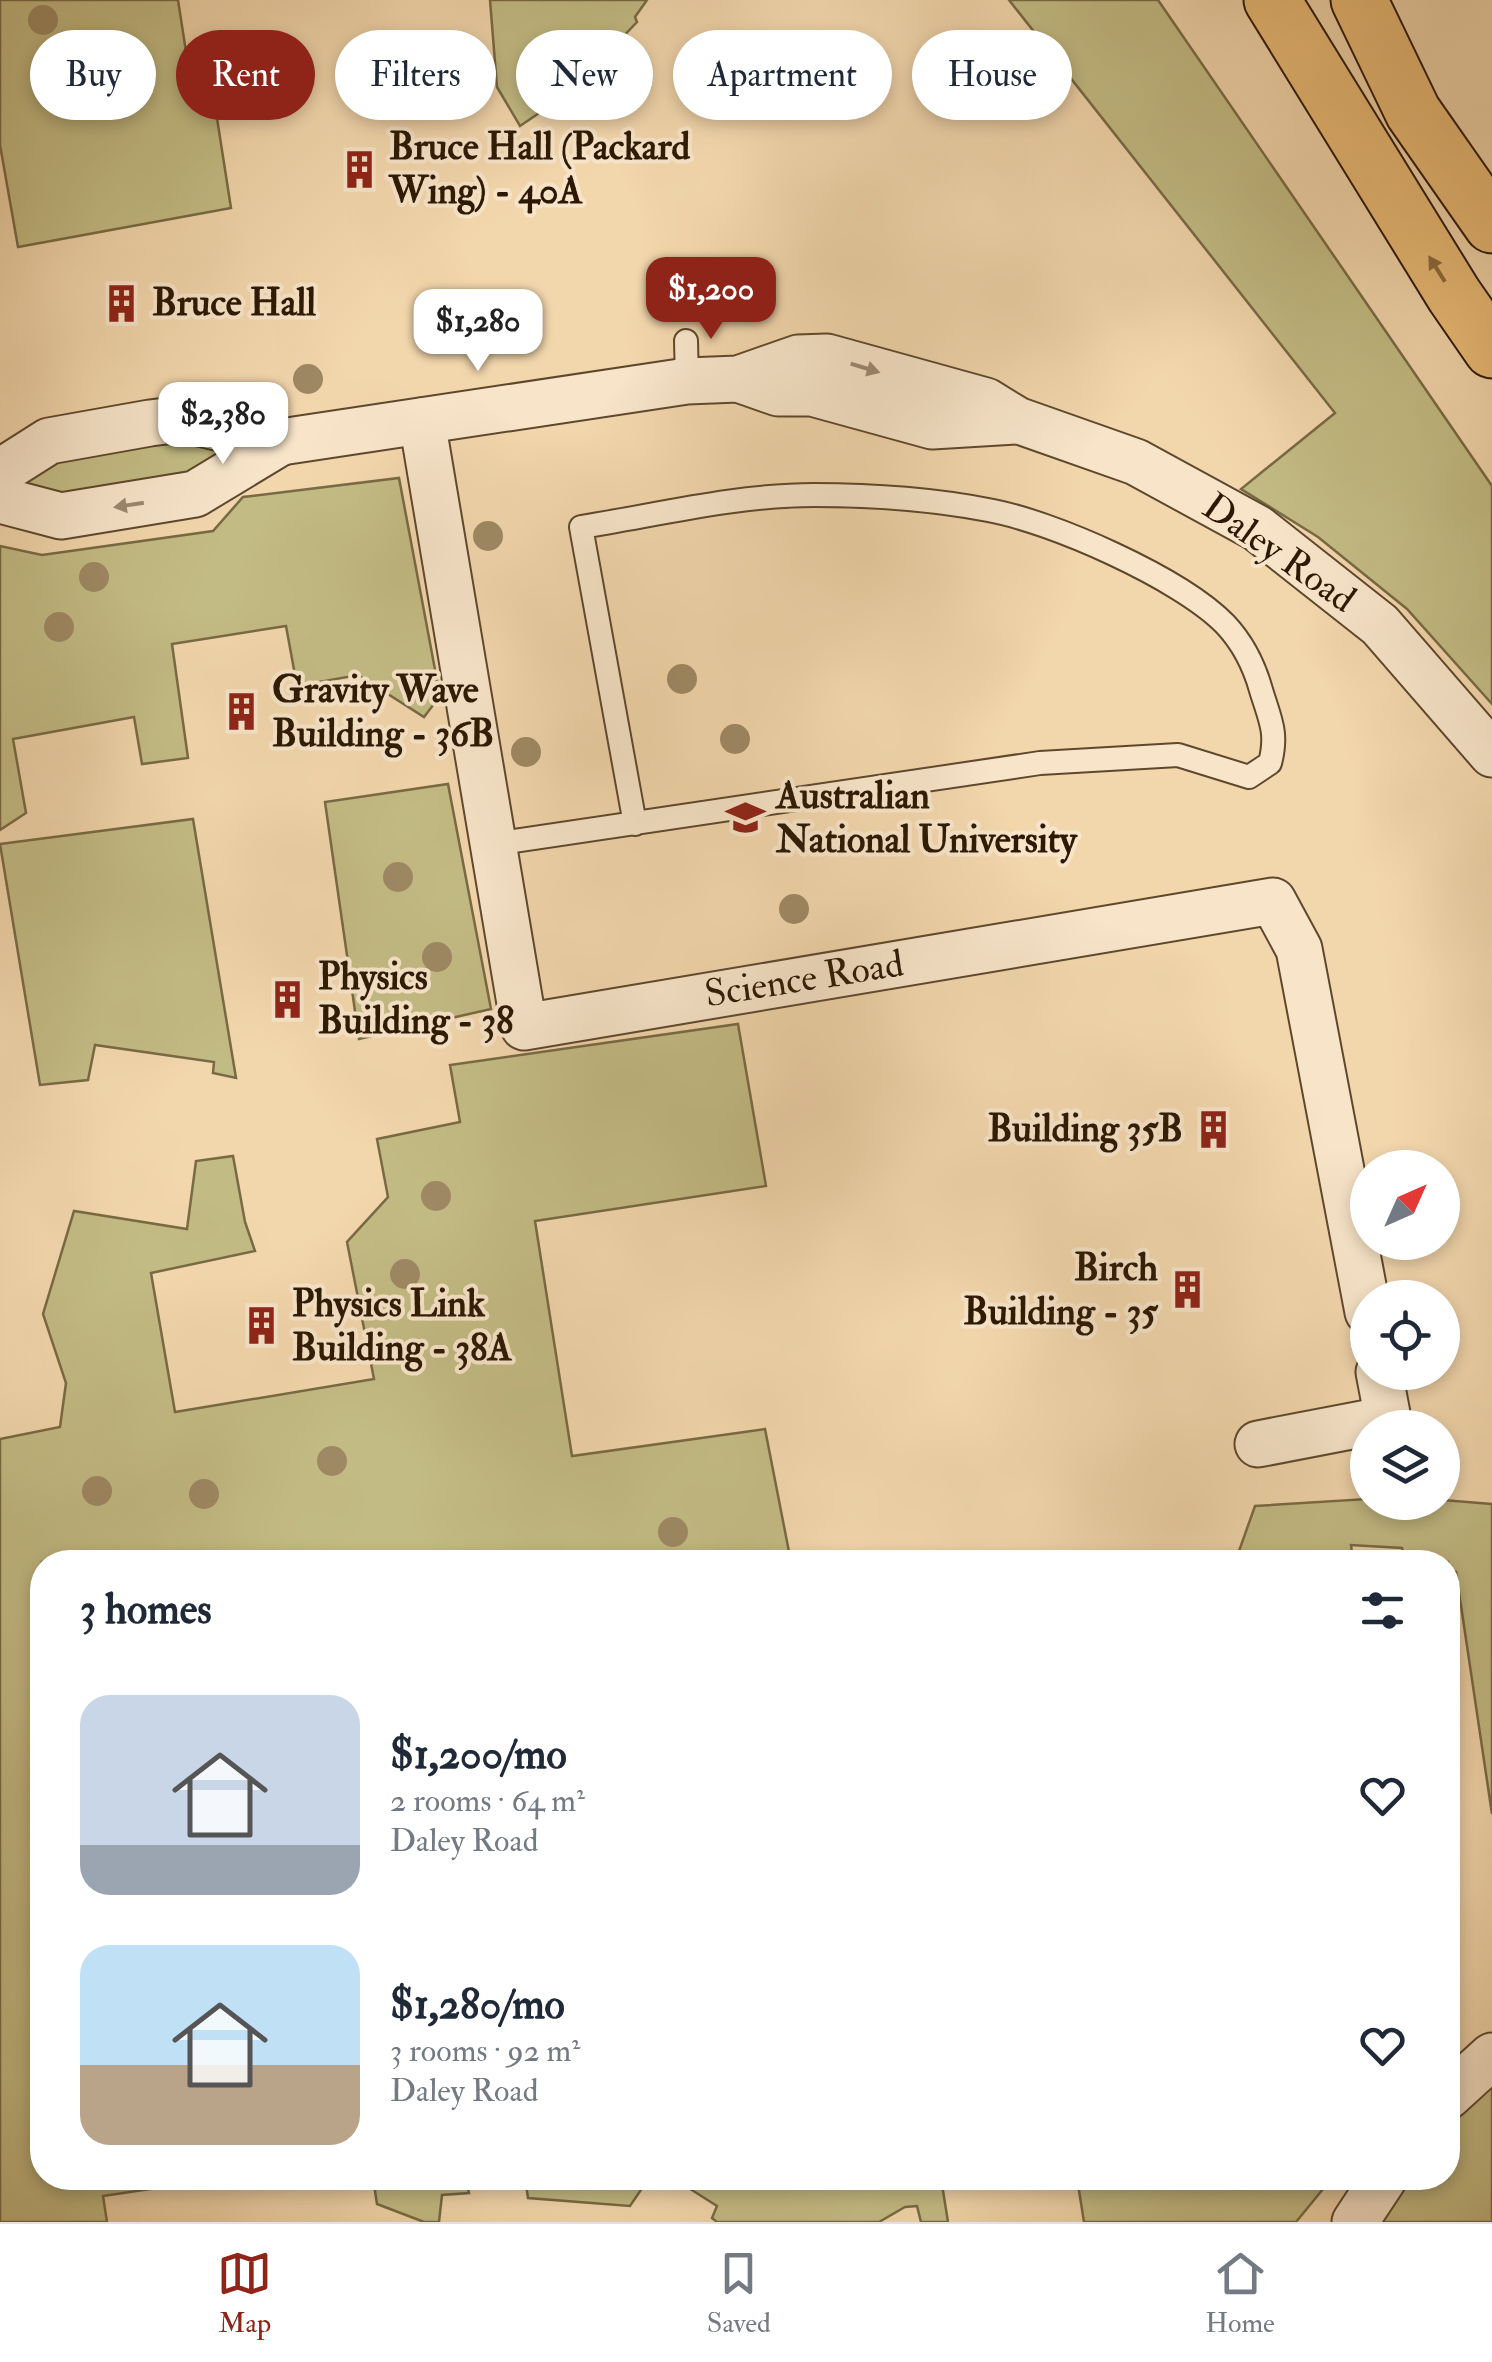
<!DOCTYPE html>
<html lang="en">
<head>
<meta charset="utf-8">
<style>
  body { margin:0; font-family:"IM FELL Double Pica",serif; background:#f2f2f3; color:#1f2937; height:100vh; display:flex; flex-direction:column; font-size:38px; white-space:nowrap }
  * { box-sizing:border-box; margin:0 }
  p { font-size:32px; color:#747a83 }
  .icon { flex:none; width:55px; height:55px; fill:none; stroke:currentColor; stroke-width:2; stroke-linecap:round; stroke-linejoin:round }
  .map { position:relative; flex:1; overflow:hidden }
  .details { position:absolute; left:30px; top:1550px; width:1430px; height:640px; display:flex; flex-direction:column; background:#fff; border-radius:40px; box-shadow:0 5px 15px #0003 }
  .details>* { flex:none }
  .guide { position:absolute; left:30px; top:30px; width:1432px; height:90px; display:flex; gap:20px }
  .needle { width:65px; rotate:45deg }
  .fabs { position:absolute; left:1350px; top:1150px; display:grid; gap:20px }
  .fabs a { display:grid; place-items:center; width:110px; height:110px; border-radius:50%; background:#fff; box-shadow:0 5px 15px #0003; font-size:50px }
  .price { position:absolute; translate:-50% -85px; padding:0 22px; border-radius:20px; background:#fff; color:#222; font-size:32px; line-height:65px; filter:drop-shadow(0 2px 5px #0008) }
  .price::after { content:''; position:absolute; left:50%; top:60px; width:30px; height:22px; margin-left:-15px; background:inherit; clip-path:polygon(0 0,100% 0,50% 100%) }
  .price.current { background:#8f2418; color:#fff }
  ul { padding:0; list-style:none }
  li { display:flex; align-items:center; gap:30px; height:250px; padding:0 50px }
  li span { display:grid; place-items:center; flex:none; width:280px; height:200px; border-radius:30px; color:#555 }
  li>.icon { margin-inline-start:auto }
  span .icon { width:120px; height:120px; fill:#fffc; stroke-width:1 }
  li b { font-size:42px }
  h2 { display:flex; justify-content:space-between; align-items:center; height:120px; padding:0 50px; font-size:42px }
  .tag { padding:0 35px; border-radius:45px; background:#fff; box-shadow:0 5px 15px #0003; font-size:35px; line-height:90px }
  .tag.current { background:#8f2418; color:#fff }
  .tab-bar { display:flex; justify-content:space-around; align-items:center; height:140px; border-top:2px solid #e0e1e3; background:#fff; font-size:28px; color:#747a83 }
  .tab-bar a { display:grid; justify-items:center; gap:5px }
  .tab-bar .current { color:#8f2418 }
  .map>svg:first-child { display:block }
  .green { fill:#c3bb84; stroke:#786a44; stroke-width:2.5 }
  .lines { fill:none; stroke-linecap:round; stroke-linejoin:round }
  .service-casing { stroke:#5e482d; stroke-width:26 }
  .minor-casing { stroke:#5e482d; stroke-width:49 }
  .primary-casing { stroke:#2d1903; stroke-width:59 }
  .service { stroke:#f7e4c9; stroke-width:22 }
  .minor { stroke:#f7e4c9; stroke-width:45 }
  .primary { stroke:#e9bb76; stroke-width:55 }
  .tree { fill:#9e8964 }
  .oneway { fill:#8b6a3c }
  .oneway2 { fill:#9c8970 }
  .labels { text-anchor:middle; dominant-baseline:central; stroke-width:8; stroke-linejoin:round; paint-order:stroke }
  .poi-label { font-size:38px; font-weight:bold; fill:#2d1903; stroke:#f7e4c9; text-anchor:start }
  .street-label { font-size:38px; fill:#2d1903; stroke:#f7e4c9 }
</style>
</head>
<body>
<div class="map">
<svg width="1492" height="2222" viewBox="0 0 1492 2222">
  <rect width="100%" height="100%" fill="#f2d6ac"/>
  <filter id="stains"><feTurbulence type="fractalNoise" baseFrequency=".002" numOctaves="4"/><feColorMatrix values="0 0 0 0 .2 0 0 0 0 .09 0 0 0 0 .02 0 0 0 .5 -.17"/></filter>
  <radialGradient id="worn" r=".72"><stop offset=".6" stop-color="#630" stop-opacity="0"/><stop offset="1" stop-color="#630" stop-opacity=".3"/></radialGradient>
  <g class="green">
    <polygon points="0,0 178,0 189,71 212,86 231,208 18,247 0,145"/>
    <polygon points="490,0 647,0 635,17 637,22 570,92 520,126 497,87"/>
    <polygon points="1009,0 1158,0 1492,486 1492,704 1407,609 1318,537 1241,489 1335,413"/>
    <polygon points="181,431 240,448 188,485 63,501 15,483 52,454"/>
    <polygon points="399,478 440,696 424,717 358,675 297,686 286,626 172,644 188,758 142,764 134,717 13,739 26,813 0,830 0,546 42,555 213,531 243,497"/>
    <polygon points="448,784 491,1009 359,1039 325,802"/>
    <polygon points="193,819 236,1078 213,1073 214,1062 95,1045 88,1080 40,1085 0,844"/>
    <polygon points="738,1024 766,1186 535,1221 572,1456 765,1429 791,1562 42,1562 42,2178 224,2178 103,2196 107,2222 0,2222 0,1439 60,1427 66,1383 43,1314 74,1211 187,1229 196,1161 233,1156 245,1222 255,1251 151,1273 175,1412 374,1379 347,1242 388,1197 377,1139 460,1122 450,1065"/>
    <polygon points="1367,1499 1368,1502 1442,1502 1443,1500 1492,1504 1492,1814 1456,1572 1448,1572 1448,1562 1406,1562 1402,1548 1351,1545 1353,1562 1241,1562 1239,1551 1255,1506"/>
    <polygon points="1492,2086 1492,2222 1377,2222 1407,2178 1448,2178 1448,2127"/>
    <polygon points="373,2178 466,2178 469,2193 442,2195 439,2222 424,2222 377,2204"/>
    <polygon points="525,2178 649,2178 630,2206 528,2198"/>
    <polygon points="673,2178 941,2178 948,2222 921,2222 917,2206 905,2207 879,2222 717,2222 712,2218 717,2206"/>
    <polygon points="1077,2178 1332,2178 1296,2222 1084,2222"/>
  </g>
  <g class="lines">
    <defs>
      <g id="service">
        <polyline points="686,341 687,381"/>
        <path d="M 493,844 L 1040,763 L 1178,755 L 1249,777 L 1270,763 C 1278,732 1270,720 1261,690 C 1254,665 1243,643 1225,624 C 1180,578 1051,521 988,510 C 931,499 872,495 814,495 C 736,495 657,515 581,527 L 635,824"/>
      </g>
      <g id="minor">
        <polyline points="738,379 778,393 812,393 932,426 1015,421"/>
        <polyline points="422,421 524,1027 1273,901 1299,949 1368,1312"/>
        <polyline points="0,472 49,441 150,423 182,419 281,442 687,381 738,379 798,358 827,357 986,401 1017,420 1136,462 1257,528 1380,625 1492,754"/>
        <polyline points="0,500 61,516 195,494 281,442"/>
        <polyline points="1258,1444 1388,1419 1379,1372"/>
        <polyline points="1448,2096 1492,2056"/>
        <polyline points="1355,2222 1384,2178"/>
      </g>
      <g id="primary">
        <polyline points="1272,0 1454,295 1492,350"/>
        <polyline points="1359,0 1413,112 1492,225"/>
      </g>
    </defs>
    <use href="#service" class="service-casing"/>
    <use href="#minor" class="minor-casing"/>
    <use href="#primary" class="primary-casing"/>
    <use href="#service" class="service"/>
    <use href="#minor" class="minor"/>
    <use href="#primary" class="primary"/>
  </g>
  <g class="tree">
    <circle cx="43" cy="20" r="15"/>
    <circle cx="308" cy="379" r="15"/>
    <circle cx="488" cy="536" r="15"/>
    <circle cx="94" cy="577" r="15"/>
    <circle cx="59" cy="627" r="15"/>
    <circle cx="682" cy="679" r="15"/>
    <circle cx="735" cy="739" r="15"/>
    <circle cx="526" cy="752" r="15"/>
    <circle cx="398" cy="877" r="15"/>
    <circle cx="794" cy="909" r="15"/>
    <circle cx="437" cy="957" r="15"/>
    <circle cx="436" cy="1196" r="15"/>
    <circle cx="405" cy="1274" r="15"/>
    <circle cx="332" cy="1461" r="15"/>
    <circle cx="97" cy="1491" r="15"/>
    <circle cx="204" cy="1494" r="15"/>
    <circle cx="673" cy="1532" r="15"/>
  </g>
  <defs><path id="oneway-solid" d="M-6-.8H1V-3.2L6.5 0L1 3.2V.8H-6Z" transform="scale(2.5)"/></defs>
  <use class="oneway" href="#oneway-solid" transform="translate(1437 269) rotate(-122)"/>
  <g class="oneway2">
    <use href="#oneway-solid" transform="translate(865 368) rotate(17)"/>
    <use href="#oneway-solid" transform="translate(129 505) rotate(171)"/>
  </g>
  <defs>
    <symbol id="building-bare" viewBox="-9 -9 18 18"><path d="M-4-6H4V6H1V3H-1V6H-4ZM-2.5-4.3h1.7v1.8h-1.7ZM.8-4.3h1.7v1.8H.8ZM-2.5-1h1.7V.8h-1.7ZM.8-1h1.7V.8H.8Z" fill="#8f2418" stroke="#f7e4c9" stroke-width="2.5" paint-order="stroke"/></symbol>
    <symbol id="university-bare" viewBox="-9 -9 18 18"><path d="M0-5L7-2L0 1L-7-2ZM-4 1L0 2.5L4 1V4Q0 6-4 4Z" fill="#8f2418" stroke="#f7e4c9" stroke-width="2.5" paint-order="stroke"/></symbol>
  </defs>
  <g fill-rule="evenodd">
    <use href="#building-bare" x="332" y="142" width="55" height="55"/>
    <use href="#building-bare" x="94" y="276" width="55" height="55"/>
    <use href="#building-bare" x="214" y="684" width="55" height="55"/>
    <use href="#university-bare" x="718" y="790" width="55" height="55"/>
    <use href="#building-bare" x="260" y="972" width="55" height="55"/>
    <use href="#building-bare" x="1186" y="1102" width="55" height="55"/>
    <use href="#building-bare" x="1160" y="1262" width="55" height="55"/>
    <use href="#building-bare" x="234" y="1298" width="55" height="55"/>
  </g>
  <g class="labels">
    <g class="poi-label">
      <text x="389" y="147">Bruce Hall (Packard<tspan x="389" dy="44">Wing) - 40A</tspan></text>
      <text x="152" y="303">Bruce Hall</text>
      <text x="272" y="690">Gravity Wave<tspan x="272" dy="44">Building - 36B</tspan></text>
      <text x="776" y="796">Australian<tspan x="776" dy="44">National University</tspan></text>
      <text x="318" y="977">Physics<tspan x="318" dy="44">Building - 38</tspan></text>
      <text x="1183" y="1129" text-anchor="end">Building 35B</text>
      <text x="1158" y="1268" text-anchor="end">Birch<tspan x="1158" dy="44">Building - 35</tspan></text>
      <text x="292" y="1304">Physics Link<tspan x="292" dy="44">Building - 38A</tspan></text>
    </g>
    <g class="street-label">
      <text transform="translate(1279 553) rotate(35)">Daley Road</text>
      <text transform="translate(804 979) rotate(-9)">Science Road</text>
    </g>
  </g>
  <rect width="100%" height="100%" filter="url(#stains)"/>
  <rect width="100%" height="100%" fill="url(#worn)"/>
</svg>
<div class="fabs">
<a><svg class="needle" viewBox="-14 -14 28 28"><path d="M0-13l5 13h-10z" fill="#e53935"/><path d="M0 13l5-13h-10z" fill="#747a83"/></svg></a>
<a><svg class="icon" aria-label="locate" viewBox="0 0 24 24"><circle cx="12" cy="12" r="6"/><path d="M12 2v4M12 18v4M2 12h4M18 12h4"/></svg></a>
<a><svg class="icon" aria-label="layers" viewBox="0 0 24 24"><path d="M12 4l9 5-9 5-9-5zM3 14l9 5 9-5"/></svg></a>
</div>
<b class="price current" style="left:711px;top:342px">$1,200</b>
<b class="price" style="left:478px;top:374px">$1,280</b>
<b class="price" style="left:223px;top:467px">$2,380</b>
<div class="guide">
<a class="tag">Buy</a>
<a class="tag current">Rent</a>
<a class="tag">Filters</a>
<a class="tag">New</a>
<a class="tag">Apartment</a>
<a class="tag">House</a>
</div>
<section class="details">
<h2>3 homes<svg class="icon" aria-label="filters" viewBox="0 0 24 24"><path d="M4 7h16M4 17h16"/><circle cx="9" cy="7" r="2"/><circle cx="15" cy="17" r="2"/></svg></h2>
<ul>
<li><span style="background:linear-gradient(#c9d6e8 75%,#9aa5b1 0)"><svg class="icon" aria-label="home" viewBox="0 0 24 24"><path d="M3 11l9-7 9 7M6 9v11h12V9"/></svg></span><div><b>$1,200/mo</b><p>2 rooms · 64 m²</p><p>Daley Road</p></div><svg class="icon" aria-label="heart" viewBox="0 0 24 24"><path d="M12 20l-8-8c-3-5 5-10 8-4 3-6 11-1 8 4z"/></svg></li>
<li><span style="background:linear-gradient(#bfe0f5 60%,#b9a48a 0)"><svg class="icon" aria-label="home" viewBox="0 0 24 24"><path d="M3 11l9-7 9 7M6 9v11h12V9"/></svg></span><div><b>$1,280/mo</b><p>3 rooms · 92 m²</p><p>Daley Road</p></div><svg class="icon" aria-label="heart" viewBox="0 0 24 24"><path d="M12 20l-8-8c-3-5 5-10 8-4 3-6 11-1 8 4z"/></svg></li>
</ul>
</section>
</div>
<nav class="tab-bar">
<a class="current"><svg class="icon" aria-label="map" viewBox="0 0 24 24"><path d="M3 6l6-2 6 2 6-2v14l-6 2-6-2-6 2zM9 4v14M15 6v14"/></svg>Map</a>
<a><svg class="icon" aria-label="saved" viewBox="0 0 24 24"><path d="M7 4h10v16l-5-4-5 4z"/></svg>Saved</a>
<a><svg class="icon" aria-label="home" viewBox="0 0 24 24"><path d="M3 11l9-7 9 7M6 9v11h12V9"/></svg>Home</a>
</nav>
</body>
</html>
